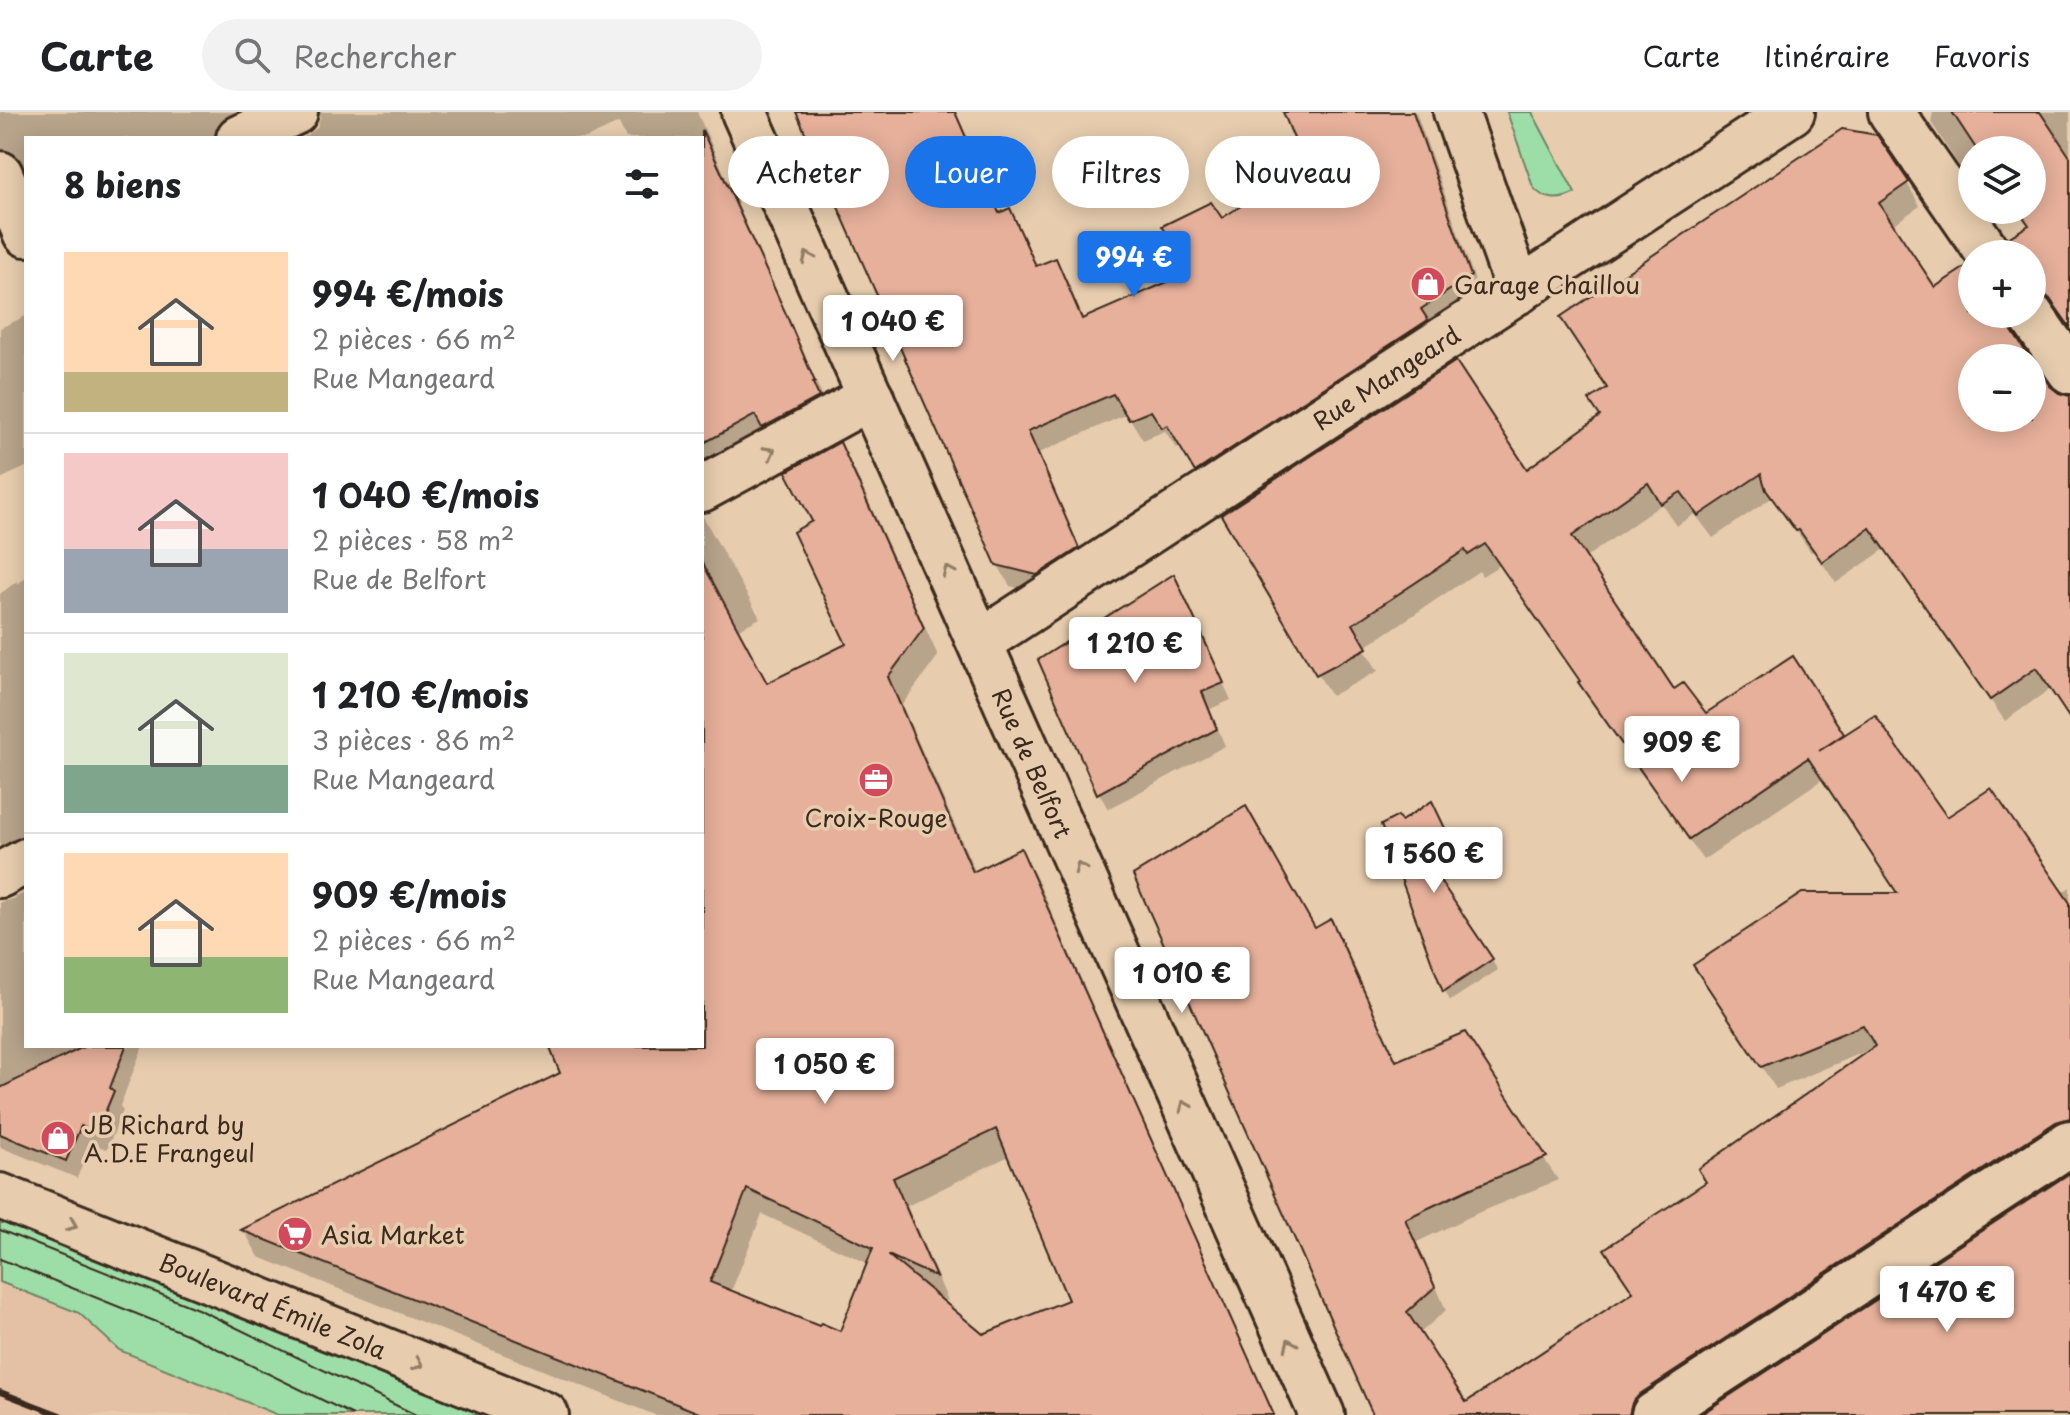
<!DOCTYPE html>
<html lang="fr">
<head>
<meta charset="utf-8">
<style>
  body { margin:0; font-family:"Playpen Sans",sans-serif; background:#f2f2f2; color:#202124; height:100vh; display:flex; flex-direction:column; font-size:30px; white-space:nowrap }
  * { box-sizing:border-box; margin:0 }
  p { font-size:26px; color:#757577 }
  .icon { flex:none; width:44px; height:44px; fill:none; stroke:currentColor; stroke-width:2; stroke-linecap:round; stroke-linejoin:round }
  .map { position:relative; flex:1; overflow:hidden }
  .panel { position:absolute; left:24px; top:24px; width:680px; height:912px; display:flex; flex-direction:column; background:#fff; border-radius:0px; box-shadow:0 4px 20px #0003 }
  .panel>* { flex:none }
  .banner { position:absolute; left:728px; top:24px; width:760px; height:72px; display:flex; gap:16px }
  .controls { position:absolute; left:1958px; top:24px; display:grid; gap:16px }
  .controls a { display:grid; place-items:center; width:88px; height:88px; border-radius:50%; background:#fff; box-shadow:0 4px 20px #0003; font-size:40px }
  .price { position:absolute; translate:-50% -68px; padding:0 18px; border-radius:8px; background:#fff; color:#222; font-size:26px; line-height:52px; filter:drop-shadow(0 2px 4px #0008) }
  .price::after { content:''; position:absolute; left:50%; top:48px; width:24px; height:18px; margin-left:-12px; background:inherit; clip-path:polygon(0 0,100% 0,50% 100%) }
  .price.current { background:#1a73e8; color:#fff }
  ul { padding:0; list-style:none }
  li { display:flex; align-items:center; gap:24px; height:200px; padding:0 40px }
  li+li { border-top:2px solid #e0e0e0 }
  li span { display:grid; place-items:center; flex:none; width:224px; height:160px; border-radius:0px; color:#555 }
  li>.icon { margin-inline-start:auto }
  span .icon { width:96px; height:96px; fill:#fffc; stroke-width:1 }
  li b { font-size:34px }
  h2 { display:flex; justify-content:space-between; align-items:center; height:96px; padding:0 40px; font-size:34px }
  .chip { padding:0 28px; border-radius:36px; background:#fff; box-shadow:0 4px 20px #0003; font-size:28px; line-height:72px }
  .chip.current { background:#1a73e8; color:#fff }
  header { display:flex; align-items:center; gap:48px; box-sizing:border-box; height:112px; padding:0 40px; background:#fff; border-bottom:2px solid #e0e0e0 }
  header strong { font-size:38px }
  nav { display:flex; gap:44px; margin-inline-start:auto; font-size:28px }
  .search { width:560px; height:72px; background:#f2f2f2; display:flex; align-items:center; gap:20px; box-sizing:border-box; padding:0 28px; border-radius:44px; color:#757577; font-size:30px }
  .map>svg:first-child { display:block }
  .built { fill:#e4c1a5 }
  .green { fill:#9ddea8; stroke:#6c8463; stroke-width:2 }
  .shadow { fill:#0003; fill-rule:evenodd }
  .building { fill:#e6b09a; stroke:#3b2a1e; stroke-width:2; fill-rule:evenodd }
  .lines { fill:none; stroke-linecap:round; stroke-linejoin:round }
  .minor-casing { stroke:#3b2a1e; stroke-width:50 }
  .major-casing { stroke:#3b2a1e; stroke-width:50 }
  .minor { stroke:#e7cdae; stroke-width:44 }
  .major { stroke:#e7cdae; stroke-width:44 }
  .tram { stroke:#3b2a1e; stroke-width:2 }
  .rail { stroke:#3b2a1e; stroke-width:6 }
  .oneway { stroke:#917c66 }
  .labels { text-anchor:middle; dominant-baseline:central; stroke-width:7; stroke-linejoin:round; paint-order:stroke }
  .poi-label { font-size:24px; fill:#3b2a1e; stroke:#e7cdae; text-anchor:start }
  .street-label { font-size:24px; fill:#3b2a1e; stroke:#e7cdae }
</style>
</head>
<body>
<header>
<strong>Carte</strong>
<div class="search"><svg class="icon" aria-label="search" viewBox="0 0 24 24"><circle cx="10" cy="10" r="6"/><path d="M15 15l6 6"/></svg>Rechercher</div>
<nav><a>Carte</a><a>Itinéraire</a><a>Favoris</a></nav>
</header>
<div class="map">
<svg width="2070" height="1303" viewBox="0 0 2070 1303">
  <rect width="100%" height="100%" fill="#e7cdae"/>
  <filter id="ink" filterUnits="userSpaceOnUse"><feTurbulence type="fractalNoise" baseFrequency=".0125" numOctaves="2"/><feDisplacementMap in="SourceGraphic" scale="16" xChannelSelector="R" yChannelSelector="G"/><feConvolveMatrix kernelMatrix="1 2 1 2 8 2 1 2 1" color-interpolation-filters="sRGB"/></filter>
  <g filter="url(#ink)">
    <polygon class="built" points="0,1170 79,1201 119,1238 278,1303 0,1303"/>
    <g class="green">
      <path d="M 1507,0 L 1532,0 L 1575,81 C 1560,89 1544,89 1533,75 Z"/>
      <polygon points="0,1101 491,1303 278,1303 119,1238 79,1201 0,1170"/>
    </g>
    <g class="shadow">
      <polygon points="0,0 697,0 828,297 702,366 702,26 626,26 619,11 586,26 303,26 317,16 321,4 314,1 252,26 26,26 26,66 0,56"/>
      <polygon points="797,0 956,0 1001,103 1010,99 1022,120 1038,156 1056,148 1068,170 1084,208 1182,166 1184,147 1221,108 1307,54 1285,0 1416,0 1481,186 1209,380 1181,334 1176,336 1165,319 1143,328 1127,302 1039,341 1089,458 1049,484 1010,474 997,452"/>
      <polygon points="1933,0 2070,0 2070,216 2065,210 2055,201 2019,215 2017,229 2028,246 1972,246 1972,306 2032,306 2032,252 2049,275 2059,284 2070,285 2070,607 2050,577 2005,609 1885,437 1836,471 1814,439 1811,440 1773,385 1713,426 1695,402 1676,414 1662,392 1585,446 1673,579 1705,603 1792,547 1843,626 1946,708 2061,781 2070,775 2070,1032 1655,1303 1375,1303 1314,819 1331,810 1344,832 1398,951 1464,923 1558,1068 1482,1099 1417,1130 1446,1198 1419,1222 1465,1293 1634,1181 1708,1071 1870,940 1869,938 1776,977 1696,854 1899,783 1823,667 1703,748 1594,594 1581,571 1500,453 1482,464 1479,459 1364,536 1378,559 1331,584 1223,403 1527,360 1602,305 1592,288 1907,71 1920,94 1891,114 1934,178 1972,161 1972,202 2032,202 2032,142 2016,142 2029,115 2018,98 2032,98 2032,38 1972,38 1972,57 1964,62 1931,10"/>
      <polygon points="26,204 26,355 0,367 0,216"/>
      <path d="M 840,333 L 855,359 L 938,544 L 902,593 L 976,761 L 1020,738 L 1036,765 L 1274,1303 L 655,1303 L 259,1145 L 244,1119 L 563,962 L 552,934 L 702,934 L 702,403 L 760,506 L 737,518 L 767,573 L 849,533 L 814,410 ZM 1009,1044 L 1071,1189 L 983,1224 L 936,1184 L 948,1189 L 907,1094 ZM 762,1102 L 869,1152 L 841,1221 L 820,1216 L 731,1180 Z"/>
      <polygon points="26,465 26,745 0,758 0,482 17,469 18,472"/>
      <polygon points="1182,481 1231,588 1210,597 1225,634 1108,697 1099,681"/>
      <polygon points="1435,700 1459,748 1434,762 1498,858 1450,889 1445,879 1400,712"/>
      <polygon points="26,780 26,934 143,934 120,994 123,999 107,1037 91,1032 77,1066 0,1035 0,790 13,787"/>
    </g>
    <g class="building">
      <polygon points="796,0 955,0 999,101 1010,96 1036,154 1056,146 1082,207 1179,165 1172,153 1183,146 1162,114 1211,90 1222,106 1305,53 1283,0 1413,0 1471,164 1421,197 1428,208 1195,360 1167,313 1162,316 1151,299 1129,308 1113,282 1028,319 1079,436 1037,463 996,453"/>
      <polygon points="1952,0 2040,0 2070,45 2070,215 2050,187 2041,180 2032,178 2032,142 2014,142 2008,126 2029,113 2018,98 2032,98 2032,38 1977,38"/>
      <polygon points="1842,17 1877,23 1909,70 1879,91 1935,175 1967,154 1972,159 1972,202 2005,202 2010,216 2030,246 1972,246 1972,306 2032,306 2032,248 2050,274 2059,281 2070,284 2070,607 2036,556 1990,588 1870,416 1822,450 1799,418 1796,419 1766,378 1761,362 1698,404 1681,380 1661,392 1648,371 1572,424 1674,577 1683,571 1706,601 1793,544 1844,622 1819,639 1875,603 1947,705 1991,676 2070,791 2070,1006 2056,1010 1640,1282 1632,1291 1629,1303 1373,1303 1133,763 1246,694 1315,816 1331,807 1396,949 1465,920 1547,1045 1469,1077 1405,1107 1435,1175 1407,1200 1466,1290 1633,1180 1604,1137 1706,1070 1698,1057 1875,934 1863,913 1761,955 1693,853 1802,781 1897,781 1808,646 1689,727 1578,570 1580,569 1485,432 1468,443 1465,438 1353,512 1367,536 1316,563 1221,403 1456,249 1527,357 1600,304 1589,288 1607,276 1560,205"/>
      <polygon points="702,18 786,202 815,270 813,271 819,285 762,316 755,303 702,332"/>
      <path d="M 840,330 L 924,516 L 888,565 L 973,760 L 1021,736 L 1274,1303 L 704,1303 L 241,1118 L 560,961 L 549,934 L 702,934 L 702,450 L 767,571 L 846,532 L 793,420 L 812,409 L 786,360 ZM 996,1017 L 1068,1188 L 983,1222 L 888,1143 L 936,1165 L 893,1066 ZM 747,1077 L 873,1136 L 840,1219 L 821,1211 L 819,1214 L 710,1170 Z"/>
      <polygon points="1174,462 1224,571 1202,580 1217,617 1097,682 1038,548"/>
      <polygon points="1432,689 1455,737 1429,752 1493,847 1443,880 1381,713 1398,704 1401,709"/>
      <polygon points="85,934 126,934 110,976 114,979 97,1020 81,1014 66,1049 0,1022 0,976"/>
      <polygon points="2070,1061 2070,1303 1700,1303"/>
    </g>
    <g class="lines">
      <defs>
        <g id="minor">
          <polyline points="744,0 1322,1303"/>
          <polyline points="1456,0 1519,179"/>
          <polyline points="1891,0 1989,142"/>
          <polyline points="239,26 295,0"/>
          <polyline points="0,62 26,122"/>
          <polyline points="2030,202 2070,259"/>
          <polyline points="702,377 871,285"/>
          <polyline points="980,530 1792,0"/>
          <polyline points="0,763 26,749"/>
          <polyline points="1654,1303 2070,1031"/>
        </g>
        <polyline id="major" points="0,1084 546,1303"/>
      </defs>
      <use href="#minor" class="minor-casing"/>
      <use href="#major" class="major-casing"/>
      <use href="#minor" class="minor"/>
      <use href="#major" class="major"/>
      <g class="tram">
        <polyline points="0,1118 200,1198 416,1303"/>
        <polyline points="0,1147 189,1223 353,1303"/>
      </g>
      <polyline class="rail" points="0,1280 60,1303"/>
    </g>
    <defs><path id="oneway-chevron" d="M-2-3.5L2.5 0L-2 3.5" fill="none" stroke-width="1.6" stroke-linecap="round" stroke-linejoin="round" transform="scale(2)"/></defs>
    <g class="oneway">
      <use href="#oneway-chevron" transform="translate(808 145) rotate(-114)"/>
      <use href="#oneway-chevron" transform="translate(770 340) rotate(-29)"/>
      <use href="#oneway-chevron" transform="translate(948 459) rotate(-114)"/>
      <use href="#oneway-chevron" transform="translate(1080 756) rotate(-114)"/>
      <use href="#oneway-chevron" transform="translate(1185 994) rotate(-114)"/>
      <use href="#oneway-chevron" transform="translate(72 1113) rotate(22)"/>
      <use href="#oneway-chevron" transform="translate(1290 1232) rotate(-114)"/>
      <use href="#oneway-chevron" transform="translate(418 1252) rotate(22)"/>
    </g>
  </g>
  <defs>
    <symbol id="shop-disc" viewBox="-11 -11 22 22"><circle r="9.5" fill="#d1495b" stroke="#e7cdae"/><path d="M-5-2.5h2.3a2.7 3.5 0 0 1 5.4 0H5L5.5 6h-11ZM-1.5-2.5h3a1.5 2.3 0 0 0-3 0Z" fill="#fff"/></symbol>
    <symbol id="office-disc" viewBox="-11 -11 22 22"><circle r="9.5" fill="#d1495b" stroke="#e7cdae"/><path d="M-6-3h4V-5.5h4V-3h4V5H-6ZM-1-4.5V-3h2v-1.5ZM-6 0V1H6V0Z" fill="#fff"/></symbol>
    <symbol id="supermarket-disc" viewBox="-11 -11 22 22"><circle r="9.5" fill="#d1495b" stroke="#e7cdae"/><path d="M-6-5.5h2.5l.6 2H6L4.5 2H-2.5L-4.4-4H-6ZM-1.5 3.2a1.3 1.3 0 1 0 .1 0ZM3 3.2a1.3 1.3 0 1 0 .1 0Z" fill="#fff"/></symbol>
  </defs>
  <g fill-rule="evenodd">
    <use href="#shop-disc" x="1408" y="152" width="40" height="40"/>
    <use href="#office-disc" x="856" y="648" width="40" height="40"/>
    <use href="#shop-disc" x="38" y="1006" width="40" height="40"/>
    <use href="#supermarket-disc" x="275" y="1102" width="40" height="40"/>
  </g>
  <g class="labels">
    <g class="poi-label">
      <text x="1454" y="172">Garage Chaillou</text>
      <text x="876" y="705" text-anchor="middle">Croix-Rouge</text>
      <text x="84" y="1012">JB Richard by<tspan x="84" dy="28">A.D.E Frangeul</tspan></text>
      <text x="321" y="1122">Asia Market</text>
    </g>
    <g class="street-label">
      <text transform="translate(1386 265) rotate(-33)">Rue Mangeard</text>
      <text transform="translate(1033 651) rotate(66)">Rue de Belfort</text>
      <text transform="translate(273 1193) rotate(22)">Boulevard Émile Zola</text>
    </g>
  </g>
</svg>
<div class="controls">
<a><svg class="icon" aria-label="layers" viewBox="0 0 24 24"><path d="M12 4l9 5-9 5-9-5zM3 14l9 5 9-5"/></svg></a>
<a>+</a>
<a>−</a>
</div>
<b class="price current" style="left:1134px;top:187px">994 €</b>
<b class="price" style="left:893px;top:251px">1 040 €</b>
<b class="price" style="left:1135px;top:573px">1 210 €</b>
<b class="price" style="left:1682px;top:672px">909 €</b>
<b class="price" style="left:1434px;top:783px">1 560 €</b>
<b class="price" style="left:1182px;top:903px">1 010 €</b>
<b class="price" style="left:825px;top:994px">1 050 €</b>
<b class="price" style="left:1947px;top:1222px">1 470 €</b>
<div class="banner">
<a class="chip">Acheter</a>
<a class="chip current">Louer</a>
<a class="chip">Filtres</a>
<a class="chip">Nouveau</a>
</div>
<section class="panel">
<h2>8 biens<svg class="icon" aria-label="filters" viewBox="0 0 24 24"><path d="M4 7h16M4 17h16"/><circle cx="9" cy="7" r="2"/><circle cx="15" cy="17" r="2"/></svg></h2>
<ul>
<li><span style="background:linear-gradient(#ffd9b3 75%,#c2b280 0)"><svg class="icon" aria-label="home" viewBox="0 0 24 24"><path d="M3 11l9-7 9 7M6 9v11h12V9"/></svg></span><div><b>994 €/mois</b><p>2 pièces · 66 m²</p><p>Rue Mangeard</p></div></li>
<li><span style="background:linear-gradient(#f6c9c9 60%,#9aa5b1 0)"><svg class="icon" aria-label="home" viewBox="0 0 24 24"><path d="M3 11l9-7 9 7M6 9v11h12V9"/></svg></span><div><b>1 040 €/mois</b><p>2 pièces · 58 m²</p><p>Rue de Belfort</p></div></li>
<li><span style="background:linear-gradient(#dfe7d0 70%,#7fa58c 0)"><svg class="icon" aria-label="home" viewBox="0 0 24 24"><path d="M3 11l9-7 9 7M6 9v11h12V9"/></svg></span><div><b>1 210 €/mois</b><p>3 pièces · 86 m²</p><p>Rue Mangeard</p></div></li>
<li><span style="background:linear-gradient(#ffd9b3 65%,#8fb573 0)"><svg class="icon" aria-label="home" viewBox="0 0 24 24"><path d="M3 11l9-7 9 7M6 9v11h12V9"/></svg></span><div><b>909 €/mois</b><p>2 pièces · 66 m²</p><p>Rue Mangeard</p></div></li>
</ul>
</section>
</div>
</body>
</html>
